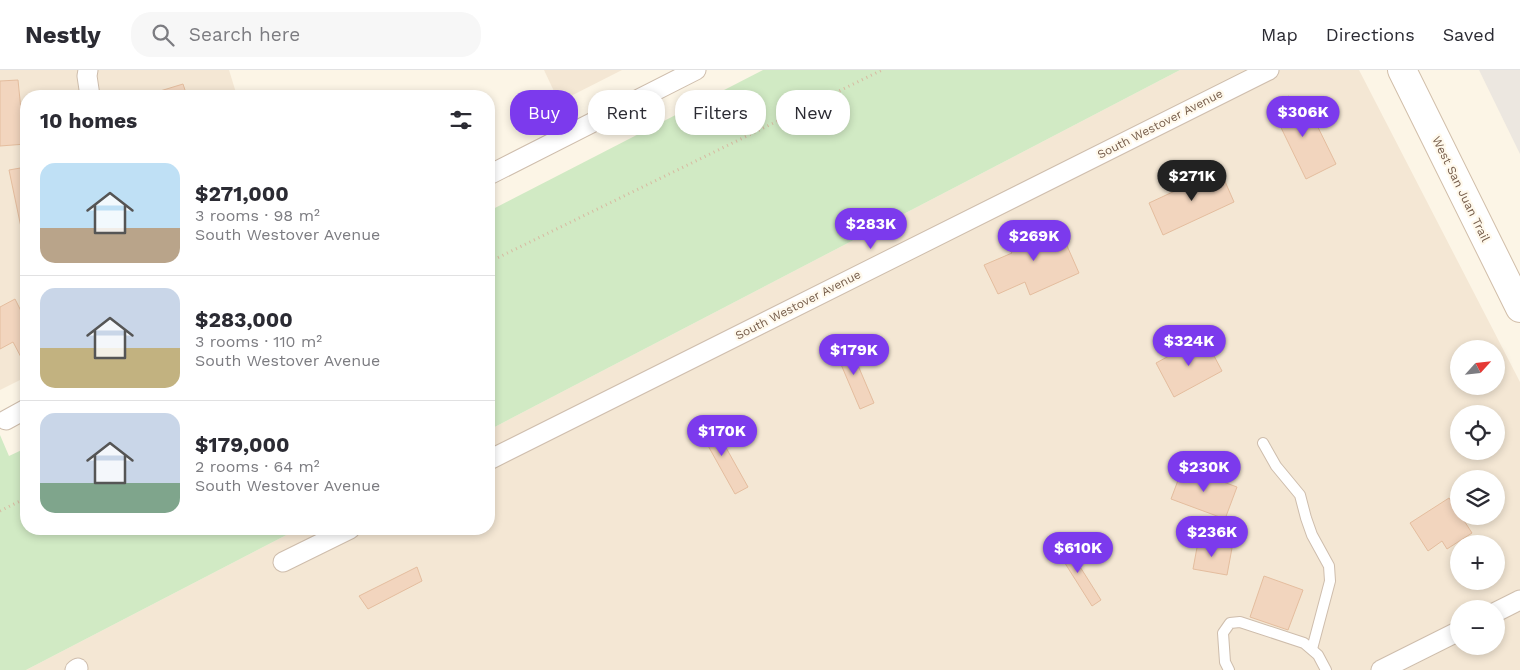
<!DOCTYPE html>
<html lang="en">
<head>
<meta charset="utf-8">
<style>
  body { margin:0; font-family:"Work Sans",sans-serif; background:#f7f7f7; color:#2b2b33; height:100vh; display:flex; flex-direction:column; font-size:19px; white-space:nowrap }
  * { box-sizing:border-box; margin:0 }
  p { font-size:16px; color:#7c7c81 }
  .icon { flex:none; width:28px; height:28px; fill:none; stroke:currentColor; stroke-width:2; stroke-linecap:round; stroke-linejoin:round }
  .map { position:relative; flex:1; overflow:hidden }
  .drawer { position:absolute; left:20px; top:20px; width:475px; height:445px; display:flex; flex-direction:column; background:#fff; border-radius:20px; box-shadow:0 2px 8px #0003 }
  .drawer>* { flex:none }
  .guide { position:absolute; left:510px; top:20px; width:475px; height:45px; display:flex; gap:10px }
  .needle { width:32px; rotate:63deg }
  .tools { position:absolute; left:1450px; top:270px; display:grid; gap:10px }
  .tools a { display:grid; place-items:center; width:55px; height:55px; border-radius:50%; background:#fff; box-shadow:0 2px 8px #0003; font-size:25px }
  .price { position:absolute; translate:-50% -42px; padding:0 11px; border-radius:18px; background:#7c3aed; color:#fff; font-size:16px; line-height:32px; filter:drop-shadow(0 1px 2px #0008) }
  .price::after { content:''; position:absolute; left:50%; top:30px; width:15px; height:11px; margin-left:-8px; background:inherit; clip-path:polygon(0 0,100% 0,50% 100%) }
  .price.on { background:#222; color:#fff }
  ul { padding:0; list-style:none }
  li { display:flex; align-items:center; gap:15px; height:125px; padding:0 20px }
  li+li { border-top:1px solid #e1e1e2 }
  li span { display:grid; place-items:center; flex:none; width:140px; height:100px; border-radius:15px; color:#555 }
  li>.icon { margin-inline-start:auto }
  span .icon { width:60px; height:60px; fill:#fffc; stroke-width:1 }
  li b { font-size:21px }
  h2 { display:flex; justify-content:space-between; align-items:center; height:60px; padding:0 20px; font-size:21px }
  .tag { padding:0 18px; border-radius:20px; background:#fff; box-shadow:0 2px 8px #0003; font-size:18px; line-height:45px }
  .tag.on { background:#7c3aed; color:#fff }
  header { display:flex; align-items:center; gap:30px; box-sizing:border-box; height:70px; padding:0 25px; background:#fff; border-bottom:1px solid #e1e1e2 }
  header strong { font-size:24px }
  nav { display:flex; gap:28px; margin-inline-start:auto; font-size:18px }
  .search { width:350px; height:45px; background:#f7f7f7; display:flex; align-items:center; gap:12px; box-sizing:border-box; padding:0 18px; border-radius:20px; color:#7c7c81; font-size:19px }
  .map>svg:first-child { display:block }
  .residential { fill:#f4e7d4; fill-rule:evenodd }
  .industrial { fill:#ece7e0 }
  .green { fill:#d1eac4 }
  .building { fill:#f2d5be; stroke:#e4bd9e }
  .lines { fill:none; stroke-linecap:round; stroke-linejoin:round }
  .lane-casing { stroke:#cebdac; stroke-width:12 }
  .street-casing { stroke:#cebdac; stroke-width:21 }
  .secondary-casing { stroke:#d1bea9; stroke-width:30 }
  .path { stroke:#d7b9a1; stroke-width:3; stroke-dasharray:1 4; stroke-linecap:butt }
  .lane { stroke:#fff; stroke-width:10 }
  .street { stroke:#fff; stroke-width:19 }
  .secondary { stroke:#fff; stroke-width:28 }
  .labels { text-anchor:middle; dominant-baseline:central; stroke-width:4.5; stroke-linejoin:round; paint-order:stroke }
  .street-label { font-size:12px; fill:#765d4b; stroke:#fff9ec }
</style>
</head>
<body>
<header>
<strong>Nestly</strong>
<div class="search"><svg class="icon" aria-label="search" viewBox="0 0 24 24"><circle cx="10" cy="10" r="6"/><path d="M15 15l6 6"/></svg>Search here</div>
<nav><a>Map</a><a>Directions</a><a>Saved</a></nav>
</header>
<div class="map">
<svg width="1520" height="600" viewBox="0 0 1520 600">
  <rect width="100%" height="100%" fill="#fcf5e6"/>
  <g class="residential">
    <polygon points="0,0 229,0 237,26 26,26 26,307 0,320"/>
    <polygon points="544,0 622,0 559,32"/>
    <path d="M 1180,0 L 1359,0 L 1520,312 L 1520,600 L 26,600 L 298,459 L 489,459 L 489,360 ZM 1459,279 L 1496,279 L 1496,316 L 1459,316 ZM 1459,344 L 1496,344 L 1496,381 L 1459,381 ZM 1459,409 L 1496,409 L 1496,446 L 1459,446 ZM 1459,474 L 1496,474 L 1496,511 L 1459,511 ZM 1459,539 L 1496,539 L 1496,576 L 1459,576 Z"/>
  </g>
  <polygon class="industrial" points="1479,0 1520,0 1520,84"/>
  <g class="green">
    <polygon points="763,0 1180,0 489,360 489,141"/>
    <polygon points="0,365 9,386 26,378 26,459 298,459 26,600 0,600"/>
  </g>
  <g class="building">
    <polygon points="18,10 22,50 26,50 26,74 0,76 0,11"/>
    <polygon points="183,14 187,26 148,26 147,25"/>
    <polygon points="1289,26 1298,43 1308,37 1336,94 1306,109 1270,35"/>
    <polygon points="26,97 26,161 22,162 9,100"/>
    <polygon points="1220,100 1234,132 1163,165 1149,133"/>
    <polygon points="1057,153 1079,203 1030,225 1025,212 998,224 984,195 1012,183 1006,176"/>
    <polygon points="15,229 26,251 26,287 22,289 13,272 0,279 0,237"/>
    <polygon points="1204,267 1222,301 1174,327 1156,293"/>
    <polygon points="848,272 874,333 860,339 834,278"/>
    <polygon points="710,349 748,417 735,424 697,356"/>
    <polygon points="1183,397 1237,417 1225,449 1171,429"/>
    <polygon points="1449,428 1459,442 1459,446 1461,446 1472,463 1447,479 1442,471 1428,481 1410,453"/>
    <polygon points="1198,472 1232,478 1227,505 1193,499"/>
    <polygon points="1065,473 1101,530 1092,536 1056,479"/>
    <polygon points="417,497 422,511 368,539 359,526"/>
    <polygon points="1264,506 1303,520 1288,560 1250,547"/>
  </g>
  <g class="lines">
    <defs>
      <g id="lane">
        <polyline points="1263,373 1276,396 1300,425 1306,448 1312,465 1329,496 1330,511 1312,579"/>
        <polyline points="1229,600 1225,592 1223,563 1230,553 1240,552 1304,573 1318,585 1326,600"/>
      </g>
      <g id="street">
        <polyline points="88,0 87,6 90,26"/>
        <polyline points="489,105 696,0"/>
        <polyline points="6,350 26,339"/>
        <polyline points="489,390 1269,0"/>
        <polyline points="283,492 350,459"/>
        <polyline points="1496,542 1520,530"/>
        <polyline points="75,600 78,598"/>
        <polyline points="1381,600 1459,561"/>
      </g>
      <polyline id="secondary" points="1402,0 1520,238"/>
    </defs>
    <use href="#lane" class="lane-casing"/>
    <use href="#street" class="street-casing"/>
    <use href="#secondary" class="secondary-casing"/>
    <g class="path">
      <polyline points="489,192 882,0"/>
      <polyline points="0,441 26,428"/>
    </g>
    <use href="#lane" class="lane"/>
    <use href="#street" class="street"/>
    <use href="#secondary" class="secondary"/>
  </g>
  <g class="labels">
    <g class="street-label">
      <text transform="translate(1160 54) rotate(-27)">South Westover Avenue</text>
      <text transform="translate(1461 119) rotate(64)">West San Juan Trail</text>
      <text transform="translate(798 235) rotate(-27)">South Westover Avenue</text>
    </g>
  </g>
</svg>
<div class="tools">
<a><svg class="needle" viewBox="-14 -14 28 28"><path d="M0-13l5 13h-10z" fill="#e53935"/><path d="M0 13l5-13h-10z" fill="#7c7c81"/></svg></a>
<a><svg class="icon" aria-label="locate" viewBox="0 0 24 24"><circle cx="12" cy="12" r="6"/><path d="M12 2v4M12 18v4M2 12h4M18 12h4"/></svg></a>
<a><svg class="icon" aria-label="layers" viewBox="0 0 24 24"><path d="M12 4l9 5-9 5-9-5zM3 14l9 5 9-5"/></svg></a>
<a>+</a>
<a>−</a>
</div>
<b class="price" style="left:1303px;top:68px">$306K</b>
<b class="price on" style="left:1192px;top:132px">$271K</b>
<b class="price" style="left:871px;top:180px">$283K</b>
<b class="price" style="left:1034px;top:192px">$269K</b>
<b class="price" style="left:1189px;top:297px">$324K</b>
<b class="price" style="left:854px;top:306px">$179K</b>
<b class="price" style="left:722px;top:387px">$170K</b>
<b class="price" style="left:1204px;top:423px">$230K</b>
<b class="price" style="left:1212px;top:488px">$236K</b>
<b class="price" style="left:1078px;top:504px">$610K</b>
<div class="guide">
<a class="tag on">Buy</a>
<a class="tag">Rent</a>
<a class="tag">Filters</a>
<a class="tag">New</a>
</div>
<section class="drawer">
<h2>10 homes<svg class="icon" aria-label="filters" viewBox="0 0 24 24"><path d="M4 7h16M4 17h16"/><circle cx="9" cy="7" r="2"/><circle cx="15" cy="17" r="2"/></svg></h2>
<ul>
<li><span style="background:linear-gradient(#bfe0f5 65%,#b9a48a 0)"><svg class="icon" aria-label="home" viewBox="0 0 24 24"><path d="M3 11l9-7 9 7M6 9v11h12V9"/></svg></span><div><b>$271,000</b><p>3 rooms · 98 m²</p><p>South Westover Avenue</p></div></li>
<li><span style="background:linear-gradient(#c9d6e8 60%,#c2b280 0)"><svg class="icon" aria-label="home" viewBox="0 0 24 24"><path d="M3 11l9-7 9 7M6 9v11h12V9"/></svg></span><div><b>$283,000</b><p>3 rooms · 110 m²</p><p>South Westover Avenue</p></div></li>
<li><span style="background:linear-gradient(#c9d6e8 70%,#7fa58c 0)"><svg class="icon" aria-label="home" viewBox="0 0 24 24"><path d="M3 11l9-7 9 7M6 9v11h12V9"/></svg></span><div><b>$179,000</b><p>2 rooms · 64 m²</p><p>South Westover Avenue</p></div></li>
</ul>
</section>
</div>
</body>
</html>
